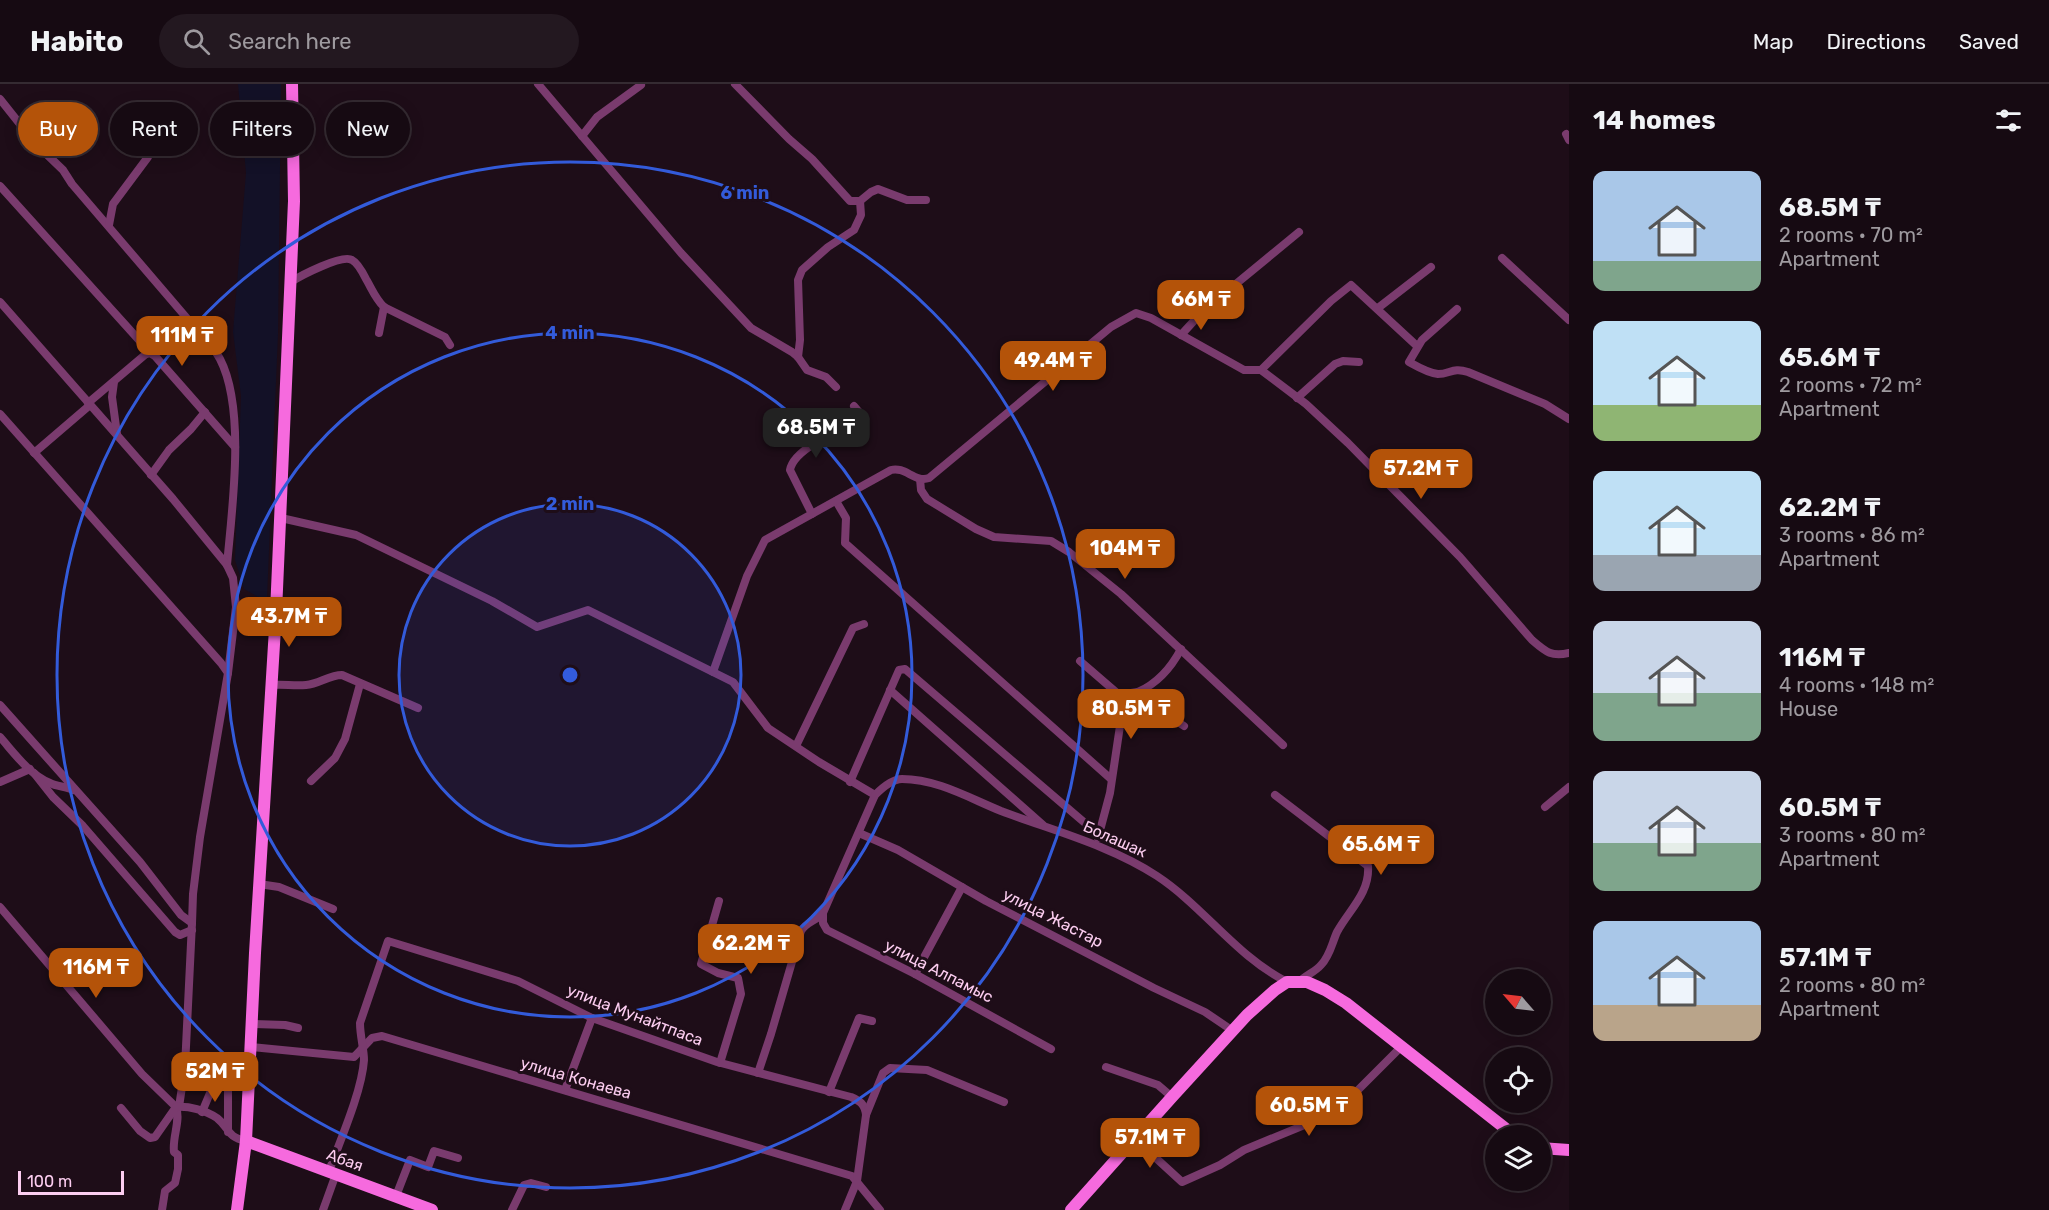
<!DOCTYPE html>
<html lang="en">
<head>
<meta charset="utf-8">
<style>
  body { margin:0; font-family:Rubik,sans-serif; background:#231820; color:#f1f3f6; height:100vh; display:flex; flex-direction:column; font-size:22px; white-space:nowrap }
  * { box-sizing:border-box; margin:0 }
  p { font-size:20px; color:#9e9a9f }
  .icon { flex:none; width:33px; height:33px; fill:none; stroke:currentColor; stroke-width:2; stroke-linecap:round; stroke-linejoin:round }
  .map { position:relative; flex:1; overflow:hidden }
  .drawer { display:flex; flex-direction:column; background:#160a12; width:480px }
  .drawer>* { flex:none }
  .hud { position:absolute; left:18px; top:18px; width:570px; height:54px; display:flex; gap:12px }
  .needle { width:39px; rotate:298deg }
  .controls { position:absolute; left:1485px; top:885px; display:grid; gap:12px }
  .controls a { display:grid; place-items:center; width:66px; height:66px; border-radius:50%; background:#160a12; box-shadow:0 3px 15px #0003,0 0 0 2px #352b32; font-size:30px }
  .scale { position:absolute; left:18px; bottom:15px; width:106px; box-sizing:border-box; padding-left:6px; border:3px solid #fccdf0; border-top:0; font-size:16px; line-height:21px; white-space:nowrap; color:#fccdf0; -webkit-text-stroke:4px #1e0d18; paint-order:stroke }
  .price { position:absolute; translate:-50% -51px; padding:0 14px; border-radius:12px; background:#b45309; color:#fff; font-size:20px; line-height:39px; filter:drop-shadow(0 2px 3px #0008) }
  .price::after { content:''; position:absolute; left:50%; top:36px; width:18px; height:14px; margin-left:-9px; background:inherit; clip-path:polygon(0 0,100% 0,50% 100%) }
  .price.current { background:#222; color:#fff }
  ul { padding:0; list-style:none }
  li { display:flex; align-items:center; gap:18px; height:150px; padding:0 24px }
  li span { display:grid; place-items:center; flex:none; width:168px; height:120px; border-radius:12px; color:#555 }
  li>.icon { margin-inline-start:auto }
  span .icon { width:72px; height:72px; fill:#fffc; stroke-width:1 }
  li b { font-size:26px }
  h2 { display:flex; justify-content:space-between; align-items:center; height:72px; padding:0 24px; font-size:26px }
  .tag { padding:0 21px; border-radius:27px; background:#160a12; box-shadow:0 3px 15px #0003,0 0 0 2px #352b32; font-size:21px; line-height:54px }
  .tag.current { background:#b45309; color:#fff }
  header { display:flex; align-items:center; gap:36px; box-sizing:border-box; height:84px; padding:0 30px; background:#160a12; border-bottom:2px solid #352b32 }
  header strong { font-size:28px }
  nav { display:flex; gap:33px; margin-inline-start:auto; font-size:21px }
  .search { width:420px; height:54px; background:#231820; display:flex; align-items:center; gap:15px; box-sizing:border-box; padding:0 21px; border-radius:33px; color:#9e9a9f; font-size:22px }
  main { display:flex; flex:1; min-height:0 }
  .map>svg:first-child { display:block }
  .green { fill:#131127 }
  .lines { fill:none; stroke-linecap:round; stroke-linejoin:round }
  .street { stroke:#7a3b6e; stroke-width:8 }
  .secondary { stroke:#f66ade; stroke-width:12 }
  .ring { fill:none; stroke:#335bda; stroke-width:3 }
  .labels { text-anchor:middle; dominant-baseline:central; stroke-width:6; stroke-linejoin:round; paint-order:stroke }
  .street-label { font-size:16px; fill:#fccdf0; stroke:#1e0d18 }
  .centre { fill:#335bda; stroke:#1e0d18; stroke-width:3 }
  .ring-label { font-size:18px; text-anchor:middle; font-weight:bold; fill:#335bda; stroke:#1e0d18; stroke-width:6; stroke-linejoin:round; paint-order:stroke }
</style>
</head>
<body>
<header>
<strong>Habito</strong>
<div class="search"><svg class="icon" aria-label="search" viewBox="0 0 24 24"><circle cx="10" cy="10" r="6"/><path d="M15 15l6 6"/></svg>Search here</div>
<nav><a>Map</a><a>Directions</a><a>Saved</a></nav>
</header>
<main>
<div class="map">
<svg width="1569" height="1126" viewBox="0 0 1569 1126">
  <rect width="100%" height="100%" fill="#1e0d18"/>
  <polygon class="green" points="238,0 281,0 278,250 267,514 260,514 244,505 235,476 241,312 233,248 246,89"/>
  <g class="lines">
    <g class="street">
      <polyline points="538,0 681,169 751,244 792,268 798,273 807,286 826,293 836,303"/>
      <polyline points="735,0 789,55 812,75 850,117 860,117 871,108 878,105 907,116 926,116"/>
      <path d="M 0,15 L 35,59 L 63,86 L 72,100 L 191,239 C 203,250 212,260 220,275 C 246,325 232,425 227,481"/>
      <polyline points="1566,50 1569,56"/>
      <polyline points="582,52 597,33 641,1"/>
      <polyline points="0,102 148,266 146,270 88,319"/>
      <polyline points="109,141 113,120 148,73"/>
      <polyline points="1502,174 1569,236"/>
      <path d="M 291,198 C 300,192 342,170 352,176 C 358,179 363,189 366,195 C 372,205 375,214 384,223 L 445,253 L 450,261"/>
      <polyline points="0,218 173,415 227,481 233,494 236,523 228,589"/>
      <polyline points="1378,224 1431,183"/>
      <path d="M 1457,225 L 1422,256 L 1409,278 C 1418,283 1428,289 1438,290 C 1450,290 1453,283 1468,288 L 1545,320 L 1569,335"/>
      <polyline points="379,249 384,223"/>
      <polyline points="1181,251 1203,227 1299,148"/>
      <polyline points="146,270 150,269 155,272 235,363"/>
      <polyline points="798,273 800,256 798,196 802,186 828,163 854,146 861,131 860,117"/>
      <path d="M 1261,286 L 1306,320 L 1348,359 L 1460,473 L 1532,556 C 1546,568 1551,573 1569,569"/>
      <polyline points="114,298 112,313 117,350"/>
      <polyline points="1297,314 1335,280 1343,277 1359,278"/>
      <polyline points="0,330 221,579 228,589 200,753 193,810 192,839"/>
      <polyline points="34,369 90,321"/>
      <polyline points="151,391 169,366 191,345 205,328"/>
      <polyline points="920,395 921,406 927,415 976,445 994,453 1051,457 1069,468 1121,510 1283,661"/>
      <polyline points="836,417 846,434 845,459 1111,695"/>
      <path d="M 812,430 L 790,386 C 794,363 844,345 865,335 L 854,322"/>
      <polyline points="281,434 356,451 492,517 537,543 588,526 733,598 768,644 819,678 875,711"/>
      <polyline points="236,523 276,528"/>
      <polyline points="1080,577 1124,615 1110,709 1098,754"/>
      <path d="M 713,588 L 747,492 L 765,456 L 891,386 C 905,382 915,399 929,394 L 1111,243 L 1136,229 L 1151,234 L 1244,286 L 1261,286 L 1331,217 L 1351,201 L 1417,262"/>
      <path d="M 272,601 C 283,600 294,602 306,601 C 319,600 329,591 342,591 L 418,624"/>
      <polyline points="890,606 1043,741"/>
      <path d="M 1138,608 C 1158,599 1171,584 1181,565"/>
      <polyline points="1124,615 1131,609 1138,608 1167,631 1184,642"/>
      <polyline points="0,621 140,778 181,831 192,839 185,983 179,1023"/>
      <path d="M 0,653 C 15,670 29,690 50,699 C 57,703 66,702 73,706"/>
      <polyline points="796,662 853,544 864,540"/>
      <polyline points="34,689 53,713 83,742 175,848 180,851 192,846"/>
      <polyline points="311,697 335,674 345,655 360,600"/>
      <polyline points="0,698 30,685"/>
      <polyline points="850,698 899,586 905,585 1099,751"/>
      <path d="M 1275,711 L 1368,782 C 1370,809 1349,826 1337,848 C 1332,859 1330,872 1321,881 C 1315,888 1306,891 1299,898"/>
      <polyline points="1545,723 1569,703"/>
      <polyline points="859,749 898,766 986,817 1154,904 1205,928 1233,947"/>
      <polyline points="259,800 279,803 333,825"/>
      <polyline points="719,817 701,880 718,889 738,894 741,910 720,979"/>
      <path d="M 0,823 L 142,990 L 176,1023 C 181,1037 172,1053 174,1068 L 178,1071 L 178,1085 L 175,1099 L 165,1107 L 162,1126"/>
      <polyline points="823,829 823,839 827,846 915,890 1051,965"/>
      <polyline points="915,890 962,803"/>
      <polyline points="252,940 285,941 298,944"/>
      <polyline points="251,963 354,973 372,954 382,952 852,1092 880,1126"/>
      <polyline points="1106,983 1158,1001 1172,1013"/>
      <path d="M 758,989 L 771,950 L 801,847 C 806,838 816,837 823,829 L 875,711 C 882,704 892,695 902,695 C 937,695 969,714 1001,727 C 1054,747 1109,761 1157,792 C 1204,823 1236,872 1287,898"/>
      <polyline points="565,1006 592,934"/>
      <polyline points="829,1008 859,934 872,937"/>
      <path d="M 121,1024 L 140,1047 L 150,1054 L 155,1053 L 176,1023 C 189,1022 205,1026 217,1034 C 230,1044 226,1053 246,1057"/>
      <polyline points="202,1028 213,1002 228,998 228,1048"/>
      <polyline points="1134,1054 1182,1098 1220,1081 1244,1066 1336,1028 1402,962"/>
      <path d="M 329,1087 C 340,1057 362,1007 364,976 C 364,965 360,952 360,939 L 388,857 L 518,897 L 592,934 L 717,978 L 851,1013 C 860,1017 865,1020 866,1031"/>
      <polyline points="396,1112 410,1076 428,1083 434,1067 458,1074"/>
      <polyline points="323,1126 336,1090"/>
      <polyline points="512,1126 524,1101 531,1099 546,1103"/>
      <polyline points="845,1126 857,1097 866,1031 883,989 890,984 927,986 1004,1018"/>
    </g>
    <g class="secondary">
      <polyline points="246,1057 432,1126"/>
      <polyline points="1540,1064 1569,1066"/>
      <polyline points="237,1126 246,1057 255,869 276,528 294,117 292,0"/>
      <polyline points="1071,1126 1172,1013 1247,931 1275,906 1287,898 1307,898 1325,906 1346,919 1515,1052"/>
    </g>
  </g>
  <circle cx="570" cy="591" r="171" fill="#335bda" fill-opacity=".12"/>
  <g class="ring">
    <circle cx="570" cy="591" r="171"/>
    <circle cx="570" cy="591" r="342"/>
    <circle cx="570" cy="591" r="513"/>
  </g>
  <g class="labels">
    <g class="street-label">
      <text transform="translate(1115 755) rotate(24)">Болашак</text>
      <text transform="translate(1053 834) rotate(27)">улица Жастар</text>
      <text transform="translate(939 887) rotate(27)">улица Алпамыс</text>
      <text transform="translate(635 931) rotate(21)">улица Мунайтпаса</text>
      <text transform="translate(576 994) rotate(16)">улица Конаева</text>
      <text transform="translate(345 1076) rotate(20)">Абая</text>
    </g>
  </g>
  <circle cx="570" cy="591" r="9" class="centre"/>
  <g class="ring-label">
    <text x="745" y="115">6 min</text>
    <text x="570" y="255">4 min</text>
    <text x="570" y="426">2 min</text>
  </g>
</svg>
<div class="controls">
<a><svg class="needle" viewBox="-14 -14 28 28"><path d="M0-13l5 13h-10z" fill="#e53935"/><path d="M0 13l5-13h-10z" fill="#9e9a9f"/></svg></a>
<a><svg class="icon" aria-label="locate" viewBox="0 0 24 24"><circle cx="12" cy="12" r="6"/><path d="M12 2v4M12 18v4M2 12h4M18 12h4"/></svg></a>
<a><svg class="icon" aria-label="layers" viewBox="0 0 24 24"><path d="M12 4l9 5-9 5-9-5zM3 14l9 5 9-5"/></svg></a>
</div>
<div class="scale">100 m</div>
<b class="price" style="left:1201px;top:247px">66M ₸</b>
<b class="price" style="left:182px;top:283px">111M ₸</b>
<b class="price" style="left:1053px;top:308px">49.4M ₸</b>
<b class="price current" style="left:816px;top:375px">68.5M ₸</b>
<b class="price" style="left:1421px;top:416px">57.2M ₸</b>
<b class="price" style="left:1125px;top:496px">104M ₸</b>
<b class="price" style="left:289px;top:564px">43.7M ₸</b>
<b class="price" style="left:1131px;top:656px">80.5M ₸</b>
<b class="price" style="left:1381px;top:792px">65.6M ₸</b>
<b class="price" style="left:751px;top:891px">62.2M ₸</b>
<b class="price" style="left:96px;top:915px">116M ₸</b>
<b class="price" style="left:215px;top:1019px">52M ₸</b>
<b class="price" style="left:1309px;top:1053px">60.5M ₸</b>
<b class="price" style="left:1150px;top:1085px">57.1M ₸</b>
<div class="hud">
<a class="tag current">Buy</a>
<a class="tag">Rent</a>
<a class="tag">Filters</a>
<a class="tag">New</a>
</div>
</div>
<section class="drawer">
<h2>14 homes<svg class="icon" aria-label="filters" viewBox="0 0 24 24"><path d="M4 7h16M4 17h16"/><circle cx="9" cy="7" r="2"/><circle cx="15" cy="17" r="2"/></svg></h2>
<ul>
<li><span style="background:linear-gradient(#a9c7e8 75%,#7fa58c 0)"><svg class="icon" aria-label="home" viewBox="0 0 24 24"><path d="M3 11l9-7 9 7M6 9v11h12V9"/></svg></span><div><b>68.5M ₸</b><p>2 rooms · 70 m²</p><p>Apartment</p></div></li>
<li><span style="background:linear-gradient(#bfe0f5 70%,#8fb573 0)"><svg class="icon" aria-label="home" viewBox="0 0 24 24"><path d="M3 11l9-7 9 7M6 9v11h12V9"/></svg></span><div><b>65.6M ₸</b><p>2 rooms · 72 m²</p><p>Apartment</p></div></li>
<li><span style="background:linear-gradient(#bfe0f5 70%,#9aa5b1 0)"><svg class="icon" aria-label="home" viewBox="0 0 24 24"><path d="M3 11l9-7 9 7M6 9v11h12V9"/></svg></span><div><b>62.2M ₸</b><p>3 rooms · 86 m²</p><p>Apartment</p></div></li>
<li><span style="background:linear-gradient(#c9d6e8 60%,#7fa58c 0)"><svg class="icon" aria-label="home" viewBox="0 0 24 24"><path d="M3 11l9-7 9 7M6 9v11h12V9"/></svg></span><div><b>116M ₸</b><p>4 rooms · 148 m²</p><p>House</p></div></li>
<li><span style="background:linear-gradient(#c9d6e8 60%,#7fa58c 0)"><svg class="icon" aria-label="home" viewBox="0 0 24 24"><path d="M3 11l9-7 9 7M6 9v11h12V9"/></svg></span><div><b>60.5M ₸</b><p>3 rooms · 80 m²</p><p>Apartment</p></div></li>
<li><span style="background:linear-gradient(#a9c7e8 70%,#b9a48a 0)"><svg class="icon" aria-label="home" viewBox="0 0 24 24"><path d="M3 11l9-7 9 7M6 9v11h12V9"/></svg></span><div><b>57.1M ₸</b><p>2 rooms · 80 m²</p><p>Apartment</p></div></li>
</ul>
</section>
</main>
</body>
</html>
